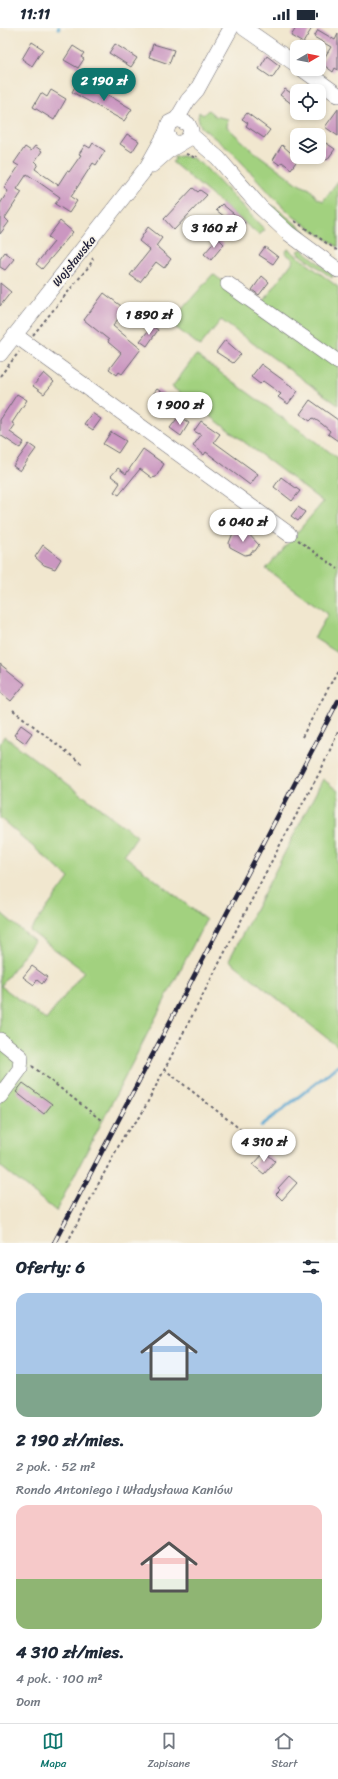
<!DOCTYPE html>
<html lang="pl">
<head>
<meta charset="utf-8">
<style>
  body { margin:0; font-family:Sriracha,sans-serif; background:#f2f2f3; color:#1f2937; height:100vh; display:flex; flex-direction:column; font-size:15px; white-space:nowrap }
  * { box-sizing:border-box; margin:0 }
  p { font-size:13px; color:#747a83 }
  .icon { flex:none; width:22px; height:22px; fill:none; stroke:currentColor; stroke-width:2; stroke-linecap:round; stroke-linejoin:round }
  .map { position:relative; height:1215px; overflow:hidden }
  .sheet { display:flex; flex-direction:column; background:#fff; flex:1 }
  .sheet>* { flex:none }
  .needle { width:26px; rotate:80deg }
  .controls { position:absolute; left:290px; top:12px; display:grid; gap:8px }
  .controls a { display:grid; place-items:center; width:36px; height:36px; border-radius:8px; background:#fff; box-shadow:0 2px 6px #0003; font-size:20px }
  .price { position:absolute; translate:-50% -34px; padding:0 9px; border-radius:14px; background:#fff; color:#222; font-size:13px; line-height:26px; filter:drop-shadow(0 1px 2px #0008) }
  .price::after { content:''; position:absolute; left:50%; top:24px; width:12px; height:9px; margin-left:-6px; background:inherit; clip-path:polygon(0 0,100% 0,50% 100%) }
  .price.current { background:#0f766e; color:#fff }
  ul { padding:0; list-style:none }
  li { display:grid; align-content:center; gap:8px; height:212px; padding:0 16px }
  li span { display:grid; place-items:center; height:124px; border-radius:12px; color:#555 }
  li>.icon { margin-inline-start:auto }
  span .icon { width:72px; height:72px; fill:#fffc; stroke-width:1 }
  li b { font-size:17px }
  h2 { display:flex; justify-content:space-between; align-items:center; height:48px; padding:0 16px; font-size:17px }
  .status { display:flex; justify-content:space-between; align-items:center; height:28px; padding:0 20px; background:#fff; direction:ltr }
  .status svg { height:11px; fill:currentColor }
  .tab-bar { display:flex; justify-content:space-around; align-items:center; height:56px; border-top:1px solid #e0e1e3; background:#fff; font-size:11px; color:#747a83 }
  .tab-bar a { display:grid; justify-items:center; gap:2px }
  .tab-bar .current { color:#0f766e }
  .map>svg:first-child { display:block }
  .green { fill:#a2d17f; stroke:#627a5d }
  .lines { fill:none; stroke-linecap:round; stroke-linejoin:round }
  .stream { stroke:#57a5d0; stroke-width:3 }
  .building { fill:#cb97c1 }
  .minor-casing { stroke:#6a676f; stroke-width:16 }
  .path { stroke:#6a676f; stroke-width:2; stroke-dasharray:3 3; stroke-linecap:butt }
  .minor { stroke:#fff; stroke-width:15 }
  .rail-casing { stroke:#22223b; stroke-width:4.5 }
  .rail { stroke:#f7f3e8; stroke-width:3; stroke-dasharray:9; stroke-linecap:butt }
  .labels { text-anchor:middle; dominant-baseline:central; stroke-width:3; stroke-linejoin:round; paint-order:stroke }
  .street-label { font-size:12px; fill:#22223b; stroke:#f7f3e8 }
</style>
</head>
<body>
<div class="status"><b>11:11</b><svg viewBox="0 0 49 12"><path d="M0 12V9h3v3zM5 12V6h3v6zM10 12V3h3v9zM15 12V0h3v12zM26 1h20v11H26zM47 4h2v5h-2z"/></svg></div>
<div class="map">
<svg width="338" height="1215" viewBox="0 0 338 1215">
  <rect width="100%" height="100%" fill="#f7f3e8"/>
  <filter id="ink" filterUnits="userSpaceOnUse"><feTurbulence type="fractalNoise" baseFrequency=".025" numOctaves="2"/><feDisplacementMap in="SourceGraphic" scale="8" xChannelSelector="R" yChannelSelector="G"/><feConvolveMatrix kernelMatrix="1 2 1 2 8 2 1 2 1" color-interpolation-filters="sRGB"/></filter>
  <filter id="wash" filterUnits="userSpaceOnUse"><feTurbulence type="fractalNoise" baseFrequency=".012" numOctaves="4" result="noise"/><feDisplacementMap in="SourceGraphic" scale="16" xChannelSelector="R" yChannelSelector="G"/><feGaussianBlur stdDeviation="0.9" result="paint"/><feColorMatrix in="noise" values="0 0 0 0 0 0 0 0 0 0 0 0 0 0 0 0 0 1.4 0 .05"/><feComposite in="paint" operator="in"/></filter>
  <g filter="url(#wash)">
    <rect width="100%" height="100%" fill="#f1e7cf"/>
    <g class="green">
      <polygon points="208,82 215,88 228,91 227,99 252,122 300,157 310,161 317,170 323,173 338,153 338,219 294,189 277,173 233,125 201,99 198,90 199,84 203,87"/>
      <polygon points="182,128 192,130 204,138 265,202 259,207 172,134 175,132 174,129"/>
      <polygon points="272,177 306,204 306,205 288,196 271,181"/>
      <polygon points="288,221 338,259 338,332 261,277 294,232 285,225"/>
      <polygon points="302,221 333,247 332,250 297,224"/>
      <polygon points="213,246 253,277 338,338 338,377 221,292 200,318 170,295"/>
      <polygon points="196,327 338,430 338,625 314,610 328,586 266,541 323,474 172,359"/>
      <polygon points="4,708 137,808 124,827 206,892 56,1183 0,1138 0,884 34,913 1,958 46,992 84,943 30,903 69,850 0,790 0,716"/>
      <polygon points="323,751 338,763 338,1019 229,932"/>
    </g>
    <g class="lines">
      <g class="stream">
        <polyline points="58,0 59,0"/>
        <polyline points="261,1098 338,1038"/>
      </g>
    </g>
    <g id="blocks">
      <g class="building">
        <polygon points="296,0 312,0 303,15 291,8"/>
        <polygon points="318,2 335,12 338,6 338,42 335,40 333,44 321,35 331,19 314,9"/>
        <polygon points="32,14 43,21 32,38 22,31"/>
        <polygon points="115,16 137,30 131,39 109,25"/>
        <polygon points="153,16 174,22 169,36 149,29"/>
        <polygon points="73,18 84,25 81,29 84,31 78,40 64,32"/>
        <polygon points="267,28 280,38 272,50 259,41"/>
        <polygon points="77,55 100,68 103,64 132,81 124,93 72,64"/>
        <polygon points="285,61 297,69 292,76 280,67"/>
        <polygon points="51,62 66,71 54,92 33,79 41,65 47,69"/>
        <polygon points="338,81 338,108 325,99"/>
        <polygon points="247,85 270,102 264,110 246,98 248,95 242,91"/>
        <polygon points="127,106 139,113 132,124 120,116"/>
        <polygon points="93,115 105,123 96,137 93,135 71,169 77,173 69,185 55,176 60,169 27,146 17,161 22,164 5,190 9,194 0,206 0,176 8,163 4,160 19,138 14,135 25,119 31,123 35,118 42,123 35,133 38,136 35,141 58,157 67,143 69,144 81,127 79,126 85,117 90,120"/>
        <polygon points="326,115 335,121 327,132 319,127"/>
        <polygon points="282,117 298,131 291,141 282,134 280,137 273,132"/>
        <polygon points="193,160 198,164 200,162 207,167 174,202 164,191"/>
        <polygon points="222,176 245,195 240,201 232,195 224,205 216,199 225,189 216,182"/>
        <polygon points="60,193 73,204 42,241 36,236 54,214 48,209"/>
        <polygon points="148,199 162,210 156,218 171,231 164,240 156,234 140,254 130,247 150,222 139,213"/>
        <polygon points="218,210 224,216 211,232 204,226"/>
        <polygon points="265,219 278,229 273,236 259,227"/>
        <polygon points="5,224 14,231 5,242 0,239 0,231"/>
        <polygon points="262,248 269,254 259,267 252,262"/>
        <polygon points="0,255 11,264 0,278"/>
        <polygon points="104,265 125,281 113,298 141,321 122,346 119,344 117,347 109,341 121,325 108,314 109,312 84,292"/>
        <polygon points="152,298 158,302 147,318 140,313"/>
        <polygon points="225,312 241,326 233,335 216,324"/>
        <polygon points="261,336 298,363 288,376 278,369 281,366 263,353 260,356 251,349"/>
        <polygon points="44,345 54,354 44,366 33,358"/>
        <polygon points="157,361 169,369 163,378 150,370"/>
        <polygon points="17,366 27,372 12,395 15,397 10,404 24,414 20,420 0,407 0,392"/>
        <polygon points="310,372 338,392 338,413 328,406 330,403 322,396 313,390 310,393 300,386"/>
        <polygon points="92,385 101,391 93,402 84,396"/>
        <polygon points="179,388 189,395 181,408 170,400"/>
        <polygon points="201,393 220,406 214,414 258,446 250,457 206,424 204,427 193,418 201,407 194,403"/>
        <polygon points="111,404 126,413 118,425 103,416"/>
        <polygon points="29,416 36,421 20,443 13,438"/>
        <polygon points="143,421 164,436 156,449 152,450 140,441 119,467 114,464 120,455 111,448 118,440 126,446"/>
        <polygon points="281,449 300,463 292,473 274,459"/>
        <polygon points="298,479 305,484 298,493 291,488"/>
        <polygon points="244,501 259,517 255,523 252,523 250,526 245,527 230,519 229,515 233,505"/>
        <polygon points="43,517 61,531 55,541 44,537 35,529"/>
        <polygon points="0,636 25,656 11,673 0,664"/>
        <polygon points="21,697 32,705 25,715 14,707"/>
        <polygon points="32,938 47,949 42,956 37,952 34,957 23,949"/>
        <polygon points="23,1055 52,1076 44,1086 16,1064"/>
        <polygon points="265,1124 275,1133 264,1146 253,1137"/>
        <polygon points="289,1148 297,1155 282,1172 276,1166 280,1162 278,1160"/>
      </g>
    </g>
  </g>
  <g filter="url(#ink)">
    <use href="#blocks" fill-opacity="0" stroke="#6a676f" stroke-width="1"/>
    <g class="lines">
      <defs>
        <g id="minor">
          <polyline points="244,0 297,37"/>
          <polyline points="302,41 338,67"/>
          <polyline points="177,91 188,72 197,62 231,0"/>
          <polyline points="190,106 218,130 260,179 288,205 338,242"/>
          <polyline points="152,137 168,123 188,111 191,102 188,96 177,91 169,95 166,105 171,113 178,116"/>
          <polyline points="228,256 338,334"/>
          <polyline points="15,307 289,506"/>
          <polyline points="0,326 147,139 166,105"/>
          <polyline points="0,1012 21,1029 20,1041 0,1068"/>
        </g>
      </defs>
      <use href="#minor" class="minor-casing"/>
      <g class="path">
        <polyline points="186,126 196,130 197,128"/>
        <polyline points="295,193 338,223"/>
        <polyline points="33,307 90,237 93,230"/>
        <polyline points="0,348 19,324"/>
        <polyline points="298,512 338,541"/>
        <polyline points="13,682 82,736"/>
        <polyline points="302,709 338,642"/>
        <polyline points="32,1038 101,1092"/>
        <polyline points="164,1041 250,1109"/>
        <polyline points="67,1215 125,1106 140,1089 281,815 321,742 338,704"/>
      </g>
      <use href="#minor" class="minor"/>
      <defs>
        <polyline id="rail" points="54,1215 338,673"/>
      </defs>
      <use href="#rail" class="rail-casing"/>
      <use href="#rail" class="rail"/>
    </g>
  </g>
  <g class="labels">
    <g class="street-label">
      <text transform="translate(74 233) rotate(-51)">Wojsławska</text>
    </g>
  </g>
</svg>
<div class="controls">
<a><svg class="needle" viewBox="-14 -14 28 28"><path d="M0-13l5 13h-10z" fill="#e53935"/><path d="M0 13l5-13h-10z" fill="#747a83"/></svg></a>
<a><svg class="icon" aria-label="locate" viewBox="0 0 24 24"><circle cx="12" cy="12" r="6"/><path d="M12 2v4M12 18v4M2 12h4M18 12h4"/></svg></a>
<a><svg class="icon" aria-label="layers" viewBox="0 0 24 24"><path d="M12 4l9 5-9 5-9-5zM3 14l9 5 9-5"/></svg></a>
</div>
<b class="price current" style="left:104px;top:74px">2 190 zł</b>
<b class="price" style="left:214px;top:221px">3 160 zł</b>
<b class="price" style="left:149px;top:308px">1 890 zł</b>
<b class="price" style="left:180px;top:398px">1 900 zł</b>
<b class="price" style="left:243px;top:515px">6 040 zł</b>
<b class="price" style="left:264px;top:1135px">4 310 zł</b>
</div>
<section class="sheet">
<h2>Oferty: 6<svg class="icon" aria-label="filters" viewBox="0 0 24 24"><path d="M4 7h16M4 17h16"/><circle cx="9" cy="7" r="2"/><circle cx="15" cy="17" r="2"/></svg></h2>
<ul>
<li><span style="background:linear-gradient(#a9c7e8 65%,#7fa58c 0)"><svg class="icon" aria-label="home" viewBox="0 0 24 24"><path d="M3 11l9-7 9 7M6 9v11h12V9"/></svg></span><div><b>2 190 zł/mies.</b><p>2 pok. · 52 m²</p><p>Rondo Antoniego i Władysława Kaniów</p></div></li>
<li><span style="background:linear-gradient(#f6c9c9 60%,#8fb573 0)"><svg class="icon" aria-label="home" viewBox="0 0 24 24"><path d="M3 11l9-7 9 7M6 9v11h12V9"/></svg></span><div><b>4 310 zł/mies.</b><p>4 pok. · 100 m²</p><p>Dom</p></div></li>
</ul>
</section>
<nav class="tab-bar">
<a class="current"><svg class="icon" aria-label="map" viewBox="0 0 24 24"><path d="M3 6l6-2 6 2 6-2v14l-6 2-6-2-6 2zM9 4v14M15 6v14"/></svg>Mapa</a>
<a><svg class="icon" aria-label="saved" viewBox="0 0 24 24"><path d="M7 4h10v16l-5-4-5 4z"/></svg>Zapisane</a>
<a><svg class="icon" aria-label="home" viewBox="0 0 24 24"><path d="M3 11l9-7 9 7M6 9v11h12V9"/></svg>Start</a>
</nav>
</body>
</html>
